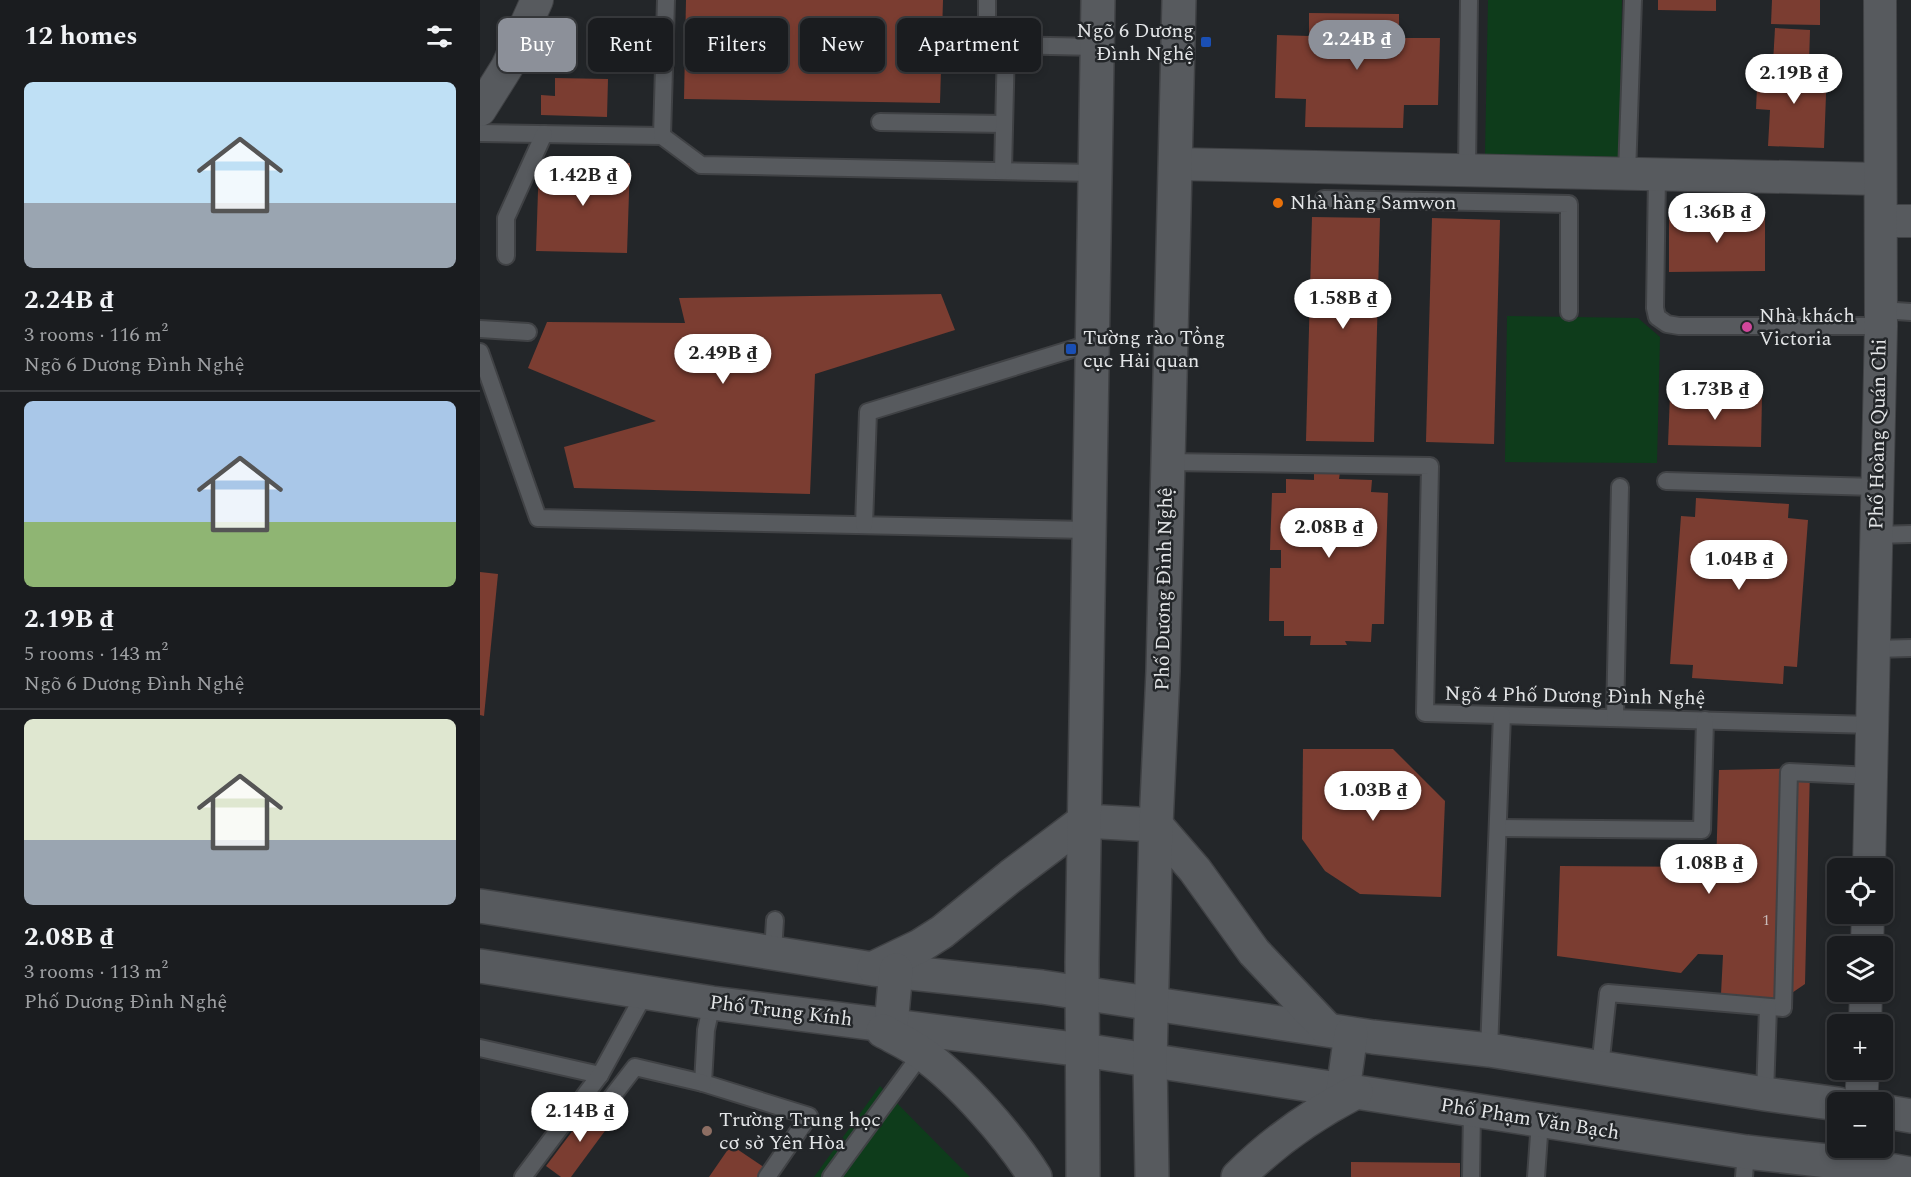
<!DOCTYPE html>
<html lang="en">
<head>
<meta charset="utf-8">
<style>
  body { margin:0; font-family:Spectral,serif; background:#27292c; color:#f1f3f6; height:100vh; display:flex; flex-direction:column; font-size:22px; white-space:nowrap }
  * { box-sizing:border-box; margin:0 }
  p { font-size:20px; color:#9fa1a4 }
  .icon { flex:none; width:33px; height:33px; fill:none; stroke:currentColor; stroke-width:2; stroke-linecap:round; stroke-linejoin:round }
  .map { position:relative; flex:1; overflow:hidden }
  .panel { display:flex; flex-direction:column; background:#1a1c1f; width:480px }
  .panel>* { flex:none }
  .banner { position:absolute; left:18px; top:18px; width:570px; height:54px; display:flex; gap:12px }
  .buttons { position:absolute; left:1347px; top:858px; display:grid; gap:12px }
  .buttons a { display:grid; place-items:center; width:66px; height:66px; border-radius:9px; background:#1a1c1f; box-shadow:0 3px 9px #0003,0 0 0 2px #383a3d; font-size:30px }
  .price { position:absolute; translate:-50% -51px; padding:0 14px; border-radius:21px; background:#fff; color:#222; font-size:20px; line-height:39px; filter:drop-shadow(0 2px 3px #0008) }
  .price::after { content:''; position:absolute; left:50%; top:36px; width:18px; height:14px; margin-left:-9px; background:inherit; clip-path:polygon(0 0,100% 0,50% 100%) }
  .price.current { background:#8c9099; color:#fff }
  ul { padding:0; list-style:none }
  li { display:grid; align-content:center; gap:12px; height:318px; padding:0 24px }
  li+li { border-top:2px solid #383a3d }
  li span { display:grid; place-items:center; height:186px; border-radius:9px; color:#555 }
  li>.icon { margin-inline-start:auto }
  span .icon { width:108px; height:108px; fill:#fffc; stroke-width:1 }
  li b { font-size:26px }
  h2 { display:flex; justify-content:space-between; align-items:center; height:72px; padding:0 24px; font-size:26px }
  .tag { padding:0 21px; border-radius:9px; background:#1a1c1f; box-shadow:0 3px 9px #0003,0 0 0 2px #383a3d; font-size:21px; line-height:54px }
  .tag.current { background:#8c9099; color:#fff }
  main { display:flex; flex:1; min-height:0 }
  .map>svg:first-child { display:block }
  .green { fill:#0e3c1b }
  .building { fill:#7b3d31 }
  .lines { fill:none; stroke-linecap:round; stroke-linejoin:round }
  .service-casing { stroke:#404245; stroke-width:20 }
  .minor-casing { stroke:#404245; stroke-width:34 }
  .secondary-casing { stroke:#404245; stroke-width:36 }
  .service { stroke:#575a5e; stroke-width:16 }
  .minor { stroke:#575a5e; stroke-width:32 }
  .secondary { stroke:#575a5e; stroke-width:33 }
  .transit-dot { fill:#1a4fb4; stroke:#232629; stroke-width:2 }
  .food-dot { fill:#e8710a; stroke:#232629; stroke-width:2 }
  .hotel-dot { fill:#d1479c; stroke:#232629; stroke-width:2 }
  .education-dot { fill:#8d6e63; stroke:#232629; stroke-width:2 }
  .labels { text-anchor:middle; dominant-baseline:central; stroke-width:5; stroke-linejoin:round; paint-order:stroke }
  .number-label { font-size:16px; fill:#c9bbba }
  .poi-label { font-size:20px; fill:#e3e5e7; stroke:#232629; text-anchor:start }
  .street-label { font-size:20px; fill:#e3e5e7; stroke:#232629 }
</style>
</head>
<body>
<main>
<section class="panel">
<h2>12 homes<svg class="icon" aria-label="filters" viewBox="0 0 24 24"><path d="M4 7h16M4 17h16"/><circle cx="9" cy="7" r="2"/><circle cx="15" cy="17" r="2"/></svg></h2>
<ul>
<li><span style="background:linear-gradient(#bfe0f5 65%,#9aa5b1 0)"><svg class="icon" aria-label="home" viewBox="0 0 24 24"><path d="M3 11l9-7 9 7M6 9v11h12V9"/></svg></span><div><b>2.24B ₫</b><p>3 rooms · 116 m²</p><p>Ngõ 6 Dương Đình Nghệ</p></div></li>
<li><span style="background:linear-gradient(#a9c7e8 65%,#8fb573 0)"><svg class="icon" aria-label="home" viewBox="0 0 24 24"><path d="M3 11l9-7 9 7M6 9v11h12V9"/></svg></span><div><b>2.19B ₫</b><p>5 rooms · 143 m²</p><p>Ngõ 6 Dương Đình Nghệ</p></div></li>
<li><span style="background:linear-gradient(#dfe7d0 65%,#9aa5b1 0)"><svg class="icon" aria-label="home" viewBox="0 0 24 24"><path d="M3 11l9-7 9 7M6 9v11h12V9"/></svg></span><div><b>2.08B ₫</b><p>3 rooms · 113 m²</p><p>Phố Dương Đình Nghệ</p></div></li>
</ul>
</section>
<div class="map">
<svg width="1431" height="1177" viewBox="0 0 1431 1177">
  <rect width="100%" height="100%" fill="#232629"/>
  <g class="green">
    <polygon points="1008,0 1142,0 1139,157 1005,155"/>
    <polygon points="1027,316 1158,318 1180,337 1177,463 1025,462"/>
    <polygon points="400,1086 490,1177 334,1177"/>
  </g>
  <g class="building">
    <polygon points="206,0 463,0 460,103 204,99"/>
    <polygon points="1178,0 1236,0 1236,11 1178,10"/>
    <polygon points="1292,0 1340,0 1340,25 1291,24"/>
    <polygon points="829,13 919,14 919,38 960,38 958,105 924,105 923,128 825,127 826,99 795,98 797,35 829,36"/>
    <polygon points="1295,28 1330,30 1329,63 1293,63"/>
    <polygon points="1278,66 1347,68 1344,148 1288,146 1290,110 1276,109"/>
    <polygon points="75,78 128,79 127,117 61,115 61,95 75,96"/>
    <polygon points="59,161 150,163 147,253 56,251"/>
    <polygon points="1285,215 1285,271 1189,272 1189,216"/>
    <polygon points="832,217 900,218 894,442 826,441"/>
    <polygon points="952,218 1020,220 1014,444 946,442"/>
    <polygon points="461,294 475,330 335,374 330,494 94,488 84,447 176,421 48,368 67,322 205,323 199,298"/>
    <polygon points="1190,394 1282,396 1281,447 1188,445"/>
    <polygon points="834,471 860,472 859,479 892,480 891,492 908,493 904,624 892,624 891,642 865,641 867,645 830,645 831,636 804,636 804,621 789,621 790,568 801,568 801,550 790,550 792,493 806,493 806,479 834,480"/>
    <polygon points="1216,498 1309,504 1308,518 1328,520 1317,667 1304,666 1303,684 1212,678 1213,665 1190,664 1201,516 1215,517"/>
    <polygon points="0,572 18,574 4,716 0,715"/>
    <polygon points="823,749 913,749 965,801 961,897 880,894 845,871 822,839"/>
    <polygon points="1330,768 1325,984 1303,999 1241,994 1243,955 1218,954 1201,973 1077,956 1080,866 1236,867 1239,770"/>
    <polygon points="112,1105 133,1120 91,1177 81,1177 66,1166"/>
    <polygon points="251,1145 285,1168 279,1177 229,1177"/>
    <polygon points="871,1162 980,1163 980,1177 871,1177"/>
  </g>
  <g class="lines">
    <defs>
      <g id="service">
        <polyline points="507,0 507,25 526,45 617,47"/>
        <polyline points="400,122 524,124"/>
        <polyline points="0,133 182,136 221,165 615,173"/>
        <polyline points="182,136 186,0"/>
        <polyline points="987,170 989,0"/>
        <polyline points="523,171 526,45"/>
        <polyline points="1147,174 1153,0"/>
        <polyline points="1177,175 1175,308 1177,317 1187,324 1199,326 1401,326"/>
        <polyline points="844,199 1089,204 1089,312"/>
        <polyline points="26,256 26,218 64,134"/>
        <polyline points="1401,310 1431,312"/>
        <polyline points="0,329 48,332"/>
        <polyline points="0,352 58,518 608,530"/>
        <polyline points="687,462 950,466 945,713 1394,725"/>
        <polyline points="1186,481 1396,487"/>
        <polyline points="384,525 388,412 612,343"/>
        <polyline points="1396,535 1431,534"/>
        <polyline points="1395,649 1431,648"/>
        <polyline points="1135,718 1140,487"/>
        <polyline points="1018,828 1222,830 1225,720"/>
        <polyline points="293,952 295,920"/>
        <polyline points="232,1003 226,1030 223,1083 329,1116 287,1177"/>
        <polyline points="0,1048 120,1075"/>
        <polyline points="1009,1050 1022,715"/>
        <polyline points="1120,1068 1128,993 1303,1008 1309,772 1392,776"/>
        <polyline points="1285,1094 1288,1007"/>
        <polyline points="121,1111 155,1067 223,1083"/>
        <polyline points="43,1177 120,1075 165,993"/>
        <polyline points="351,1177 442,1053"/>
        <polyline points="991,1177 992,1110"/>
        <polyline points="1056,1177 1060,1121"/>
        <polyline points="1264,1177 1266,1152"/>
      </g>
      <g id="minor">
        <polyline points="0,110 27,67 57,0"/>
        <polyline points="695,164 1399,179"/>
        <polyline points="1401,221 1431,221"/>
        <polyline points="1389,868 1401,326 1400,0"/>
        <polyline points="1387,946 1388,914"/>
        <polyline points="1385,1024 1386,992"/>
        <polyline points="1381,1102 1383,1070"/>
      </g>
      <g id="secondary">
        <polyline points="0,906 393,969 562,987 893,1037 1009,1050 1285,1094 1358,1104"/>
        <polyline points="0,966 232,1003 603,1050 1266,1152 1375,1164 1431,1174"/>
        <polyline points="394,968 440,946 462,932 531,876 604,821 676,825 715,870 774,952 847,1029"/>
        <polyline points="411,1025 416,970"/>
        <path d="M 403,1031 C 416,1038 431,1045 443,1054 C 481,1081 530,1137 555,1177"/>
        <polyline points="863,1090 871,1034"/>
        <polyline points="1402,1111 1431,1116"/>
        <polyline points="603,1177 602,962 618,0"/>
        <polyline points="672,1177 670,1061 676,825 683,671 699,0"/>
        <path d="M 758,1177 C 792,1143 833,1114 876,1092"/>
      </g>
    </defs>
    <use href="#service" class="service-casing"/>
    <use href="#minor" class="minor-casing"/>
    <use href="#secondary" class="secondary-casing"/>
    <use href="#service" class="service"/>
    <use href="#minor" class="minor"/>
    <use href="#secondary" class="secondary"/>
  </g>
  <g class="transit-dot">
    <rect x="720" y="36" width="12" height="12" rx="3"/>
    <rect x="585" y="343" width="12" height="12" rx="3"/>
  </g>
  <circle class="food-dot" cx="798" cy="203" r="6"/>
  <circle class="hotel-dot" cx="1267" cy="327" r="6"/>
  <circle class="education-dot" cx="227" cy="1131" r="6"/>
  <g class="labels">
    <g class="number-label">
      <text x="1286" y="920">1</text>
    </g>
    <g class="poi-label">
      <text x="714" y="31" text-anchor="end">Ngõ 6 Dương<tspan x="714" dy="23">Đình Nghệ</tspan></text>
      <text x="810" y="203">Nhà hàng Samwon</text>
      <text x="1279" y="316">Nhà khách<tspan x="1279" dy="23">Victoria</tspan></text>
      <text x="603" y="338">Tường rào Tổng<tspan x="603" dy="23">cục Hải quan</tspan></text>
      <text x="239" y="1120">Trường Trung học<tspan x="239" dy="23">cơ sở Yên Hòa</tspan></text>
    </g>
    <g class="street-label">
      <text transform="translate(1398 434) rotate(-89)">Phố Hoàng Quán Chi</text>
      <text transform="translate(684 589) rotate(-89)">Phố Dương Đình Nghệ</text>
      <text transform="translate(1095 696) rotate(1)">Ngõ 4 Phố Dương Đình Nghệ</text>
      <text transform="translate(301 1011) rotate(7)">Phố Trung Kính</text>
      <text transform="translate(1050 1119) rotate(9)">Phố Phạm Văn Bạch</text>
    </g>
  </g>
</svg>
<div class="buttons">
<a><svg class="icon" aria-label="locate" viewBox="0 0 24 24"><circle cx="12" cy="12" r="6"/><path d="M12 2v4M12 18v4M2 12h4M18 12h4"/></svg></a>
<a><svg class="icon" aria-label="layers" viewBox="0 0 24 24"><path d="M12 4l9 5-9 5-9-5zM3 14l9 5 9-5"/></svg></a>
<a>+</a>
<a>−</a>
</div>
<b class="price current" style="left:877px;top:71px">2.24B ₫</b>
<b class="price" style="left:1314px;top:105px">2.19B ₫</b>
<b class="price" style="left:103px;top:207px">1.42B ₫</b>
<b class="price" style="left:1237px;top:244px">1.36B ₫</b>
<b class="price" style="left:863px;top:330px">1.58B ₫</b>
<b class="price" style="left:243px;top:385px">2.49B ₫</b>
<b class="price" style="left:1235px;top:421px">1.73B ₫</b>
<b class="price" style="left:849px;top:559px">2.08B ₫</b>
<b class="price" style="left:1259px;top:591px">1.04B ₫</b>
<b class="price" style="left:893px;top:822px">1.03B ₫</b>
<b class="price" style="left:1229px;top:895px">1.08B ₫</b>
<b class="price" style="left:100px;top:1143px">2.14B ₫</b>
<div class="banner">
<a class="tag current">Buy</a>
<a class="tag">Rent</a>
<a class="tag">Filters</a>
<a class="tag">New</a>
<a class="tag">Apartment</a>
</div>
</div>
</main>
</body>
</html>
